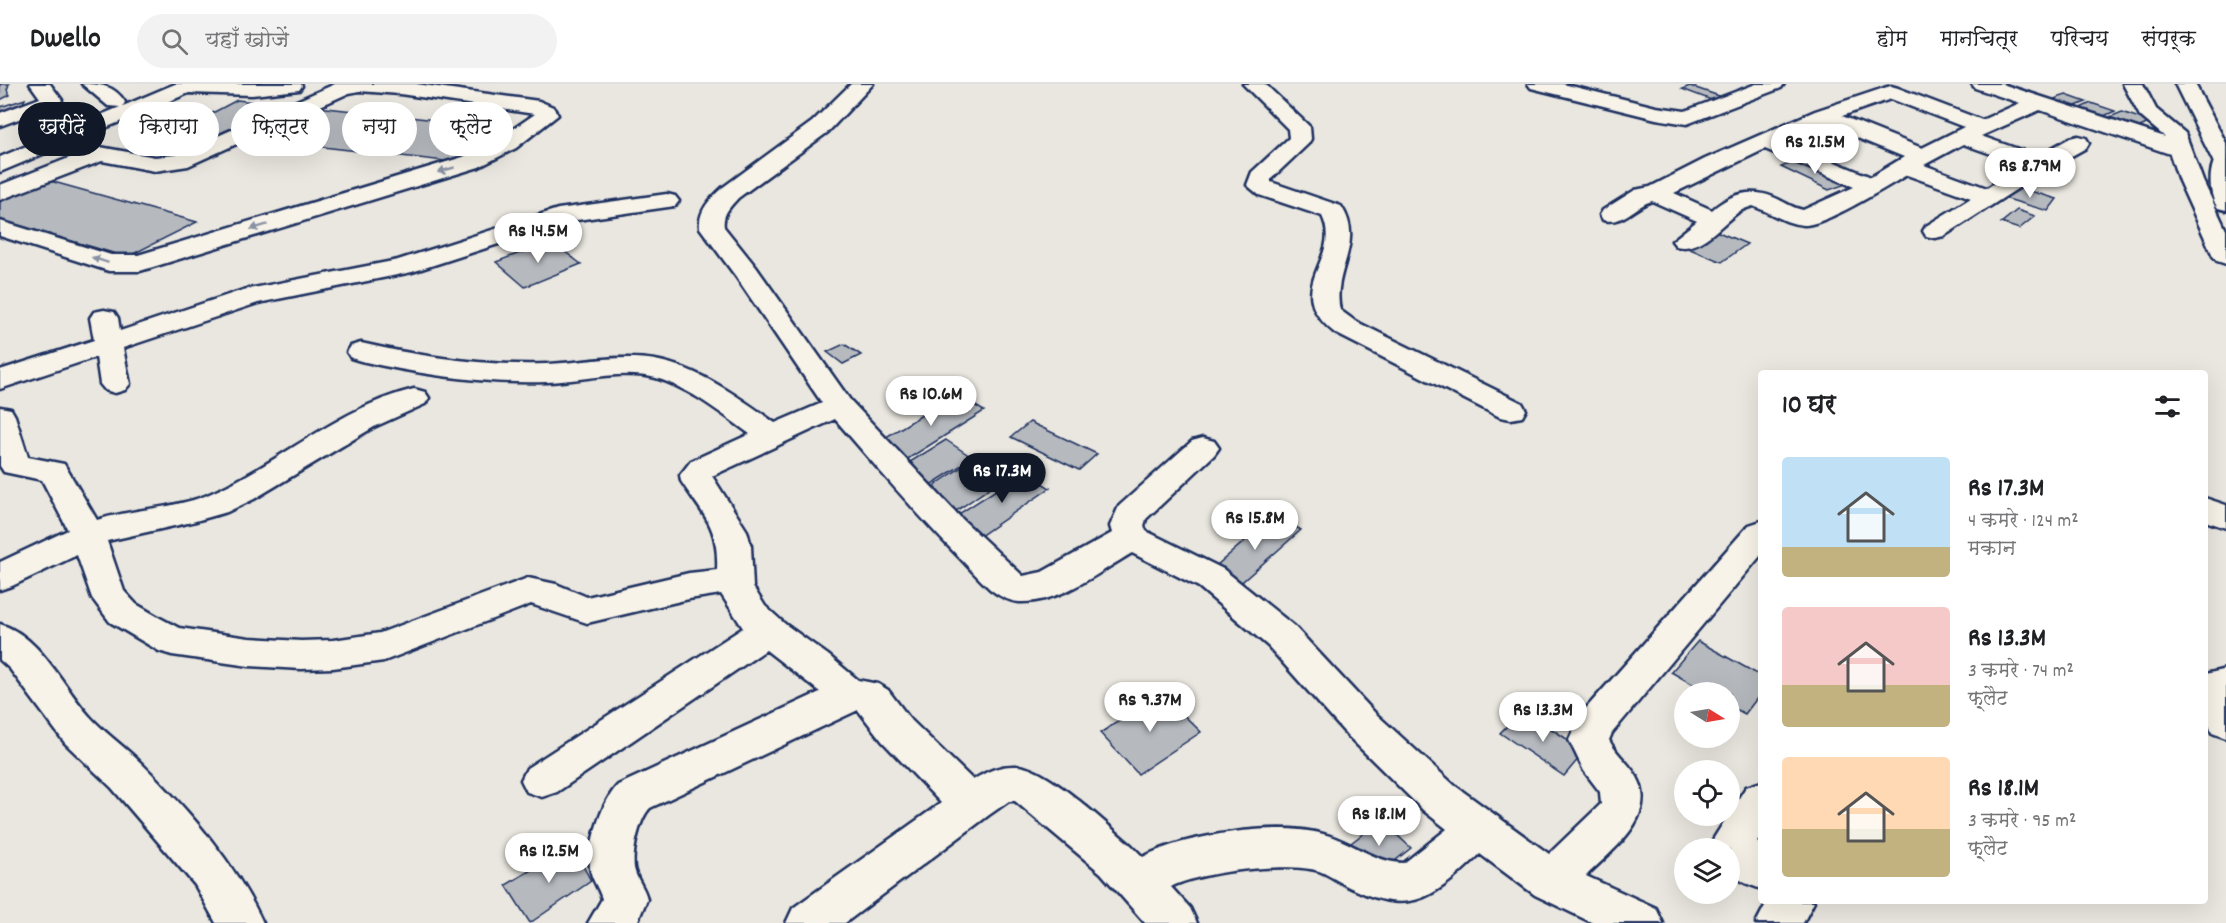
<!DOCTYPE html>
<html lang="hi">
<head>
<meta charset="utf-8">
<style>
  body { margin:0; font-family:Dekko,"Playpen Sans Deva",sans-serif; background:#f2f2f2; color:#202124; height:100vh; display:flex; flex-direction:column; font-size:22px; white-space:nowrap }
  * { box-sizing:border-box; margin:0 }
  p { font-size:20px; color:#757577 }
  .icon { flex:none; width:33px; height:33px; fill:none; stroke:currentColor; stroke-width:2; stroke-linecap:round; stroke-linejoin:round }
  .map { position:relative; flex:1; overflow:hidden }
  .panel { position:absolute; left:1758px; top:286px; width:450px; height:534px; display:flex; flex-direction:column; background:#fff; border-radius:6px; box-shadow:0 6px 24px #0002 }
  .panel>* { flex:none }
  .top-card { position:absolute; left:18px; top:18px; width:570px; height:54px; display:flex; gap:12px }
  .needle { width:39px; rotate:101deg }
  .buttons { position:absolute; left:1674px; top:598px; display:grid; gap:12px }
  .buttons a { display:grid; place-items:center; width:66px; height:66px; border-radius:50%; background:#fff; box-shadow:0 6px 24px #0002; font-size:30px }
  .price { position:absolute; translate:-50% -51px; padding:0 14px; border-radius:21px; background:#fff; color:#222; font-size:20px; line-height:39px; filter:drop-shadow(0 2px 3px #0008) }
  .price::after { content:''; position:absolute; left:50%; top:36px; width:18px; height:14px; margin-left:-9px; background:inherit; clip-path:polygon(0 0,100% 0,50% 100%) }
  .price.selected { background:#111827; color:#fff }
  ul { padding:0; list-style:none }
  li { display:flex; align-items:center; gap:18px; height:150px; padding:0 24px }
  li span { display:grid; place-items:center; flex:none; width:168px; height:120px; border-radius:6px; color:#555 }
  li>.icon { margin-inline-start:auto }
  span .icon { width:72px; height:72px; fill:#fffc; stroke-width:1 }
  li b { font-size:26px }
  h2 { display:flex; justify-content:space-between; align-items:center; height:72px; padding:0 24px; font-size:26px }
  .pill { padding:0 21px; border-radius:27px; background:#fff; box-shadow:0 6px 24px #0002; font-size:21px; line-height:54px }
  .pill.selected { background:#111827; color:#fff }
  header { display:flex; align-items:center; gap:36px; box-sizing:border-box; height:84px; padding:0 30px; background:#fff; border-bottom:2px solid #e0e0e0 }
  header strong { font-size:28px }
  nav { display:flex; gap:33px; margin-inline-start:auto; font-size:21px }
  .search { width:420px; height:54px; background:#f2f2f2; display:flex; align-items:center; gap:15px; box-sizing:border-box; padding:0 21px; border-radius:33px; color:#757577; font-size:22px }
  .map>svg:first-child { display:block }
  .building { fill:#b6babf; stroke:#1b2f5e; stroke-width:1.5 }
  .lines { fill:none; stroke-linecap:round; stroke-linejoin:round }
  .minor-casing { stroke:#1b2f5e; stroke-width:5 }
  .highway-casing { stroke:#1b2f5e; stroke-width:5 }
  .minor { fill:#f7f3e8; fill-rule:evenodd }
  .highway { fill:#f7f3e8; fill-rule:evenodd }
  .oneway { fill:#8991a3 }
</style>
</head>
<body>
<header>
<strong>Dwello</strong>
<div class="search"><svg class="icon" aria-label="search" viewBox="0 0 24 24"><circle cx="10" cy="10" r="6"/><path d="M15 15l6 6"/></svg>यहाँ खोजें</div>
<nav><a>होम</a><a>मानचित्र</a><a>परिचय</a><a>संपर्क</a></nav>
</header>
<div class="map">
<svg width="2226" height="839" viewBox="0 0 2226 839">
  <rect width="100%" height="100%" fill="#eae7e0"/>
  <filter id="ink" filterUnits="userSpaceOnUse"><feTurbulence type="fractalNoise" baseFrequency=".0167" numOctaves="2"/><feDisplacementMap in="SourceGraphic" scale="12" xChannelSelector="R" yChannelSelector="G"/><feConvolveMatrix kernelMatrix="1 2 1 2 8 2 1 2 1" color-interpolation-filters="sRGB"/></filter>
  <g filter="url(#ink)">
    <g class="building">
      <polygon points="0,0 9,0 7,6 10,11 0,16"/>
      <polygon points="1690,2 1722,13 1714,17 1682,5"/>
      <polygon points="2066,11 2086,18 2063,27 2042,19"/>
      <polygon points="25,15 18,28 0,32 0,23"/>
      <polygon points="237,16 279,21 238,44 234,43 176,69 126,55 191,28 207,32"/>
      <polygon points="2091,19 2115,27 2095,36 2072,28"/>
      <polygon points="317,23 510,44 462,79 262,56"/>
      <polygon points="2122,28 2151,38 2129,48 2100,37"/>
      <polygon points="1800,76 1849,99 1829,106 1781,83"/>
      <polygon points="43,95 197,138 127,173 0,136 0,114"/>
      <polygon points="2013,102 2057,115 2048,127 2004,114"/>
      <polygon points="2017,126 2035,132 2019,145 2001,139"/>
      <polygon points="1711,145 1747,160 1722,178 1685,163"/>
      <polygon points="551,157 581,180 525,203 496,178"/>
      <polygon points="844,260 861,271 843,280 827,268"/>
      <polygon points="956,310 984,327 906,376 878,358"/>
      <polygon points="1030,338 1097,370 1079,386 1011,353"/>
      <polygon points="946,356 973,374 927,403 900,384"/>
      <polygon points="980,371 1010,390 956,427 926,407"/>
      <polygon points="1024,388 1050,404 980,452 954,433"/>
      <polygon points="1275,431 1301,446 1235,504 1209,488"/>
      <polygon points="1698,557 1761,592 1761,609 1745,630 1730,622 1730,609 1708,609 1671,588"/>
      <polygon points="1162,610 1201,648 1138,690 1100,649"/>
      <polygon points="1523,626 1585,667 1564,692 1500,649"/>
      <polygon points="1381,736 1411,764 1377,791 1347,762"/>
      <polygon points="572,761 591,797 530,839 506,801"/>
    </g>
    <g class="lines">
      <defs>
        <g id="minor">
          <polygon points="30,0 50,0 62,16 59,20 0,42 0,29 40,14"/>
          <path d="M 82,0 C 100,0 114,1 125,18 L 123,22 L 175,0 L 301,0 L 302,2 L 299,6 L 252,11 L 189,9 L 0,88 L 0,73 L 120,23 L 108,22 Z"/>
          <polygon points="335,0 416,0 539,17 553,23 558,31 516,64 479,83 140,187 109,187 0,152 0,137 111,171 138,171 463,73 500,54 535,30 400,10 359,7 349,9 188,82 155,87 102,77 0,116 0,101 92,65 100,63 155,73 175,71"/>
          <path d="M 851,0 L 873,0 L 828,48 L 738,114 C 730,123 722,130 724,143 L 756,183 L 850,316 L 961,434 L 1023,492 L 1042,488 L 1112,449 L 1110,442 L 1119,422 L 1192,357 L 1203,354 L 1214,357 L 1219,364 L 1214,371 L 1146,435 L 1144,442 L 1146,447 L 1223,485 L 1294,542 L 1375,629 L 1454,701 L 1549,770 L 1601,720 L 1600,708 L 1584,687 L 1569,656 L 1581,630 L 1749,441 L 1761,437 L 1761,471 L 1612,649 L 1609,656 C 1616,670 1629,679 1637,693 C 1659,733 1611,767 1586,792 L 1656,824 L 1663,839 L 1593,839 L 1535,811 L 1480,770 C 1438,810 1413,833 1356,806 C 1343,801 1332,792 1319,787 C 1290,777 1197,788 1171,803 L 1190,824 L 1197,839 L 1145,839 L 1101,789 L 1015,717 L 1009,717 L 989,731 L 845,839 L 786,839 L 793,824 L 941,719 L 882,657 L 858,626 L 650,724 C 639,735 632,768 634,784 C 636,795 645,804 647,815 L 637,839 L 588,839 L 602,815 C 599,804 591,795 590,784 C 588,761 602,717 618,701 L 820,608 L 766,566 L 557,708 L 542,713 L 527,708 L 521,696 L 527,684 L 743,544 L 721,510 L 689,515 L 587,539 L 531,520 L 384,577 L 333,584 L 301,585 L 249,582 L 172,571 L 159,567 L 110,538 L 92,514 L 77,471 L 12,502 L 0,506 L 0,478 L 68,446 L 42,396 L 4,388 L 0,382 L 0,323 L 11,325 L 15,332 L 28,373 L 64,380 L 97,436 C 132,425 171,425 205,412 C 277,382 337,324 414,305 L 425,308 L 429,314 L 425,320 L 374,343 L 254,415 L 227,428 L 192,438 L 107,457 L 124,507 L 136,520 L 160,534 L 179,544 L 249,554 L 301,557 L 333,556 L 380,549 L 528,494 L 556,500 L 587,513 L 689,489 L 717,486 C 719,441 703,431 681,397 L 680,391 L 691,377 L 750,350 C 722,330 690,304 656,294 C 622,285 581,297 547,298 C 484,300 422,291 361,277 L 351,274 L 347,268 L 351,262 L 361,259 C 422,273 484,282 546,280 C 582,279 619,270 655,276 C 699,284 739,313 775,339 L 822,319 L 737,194 L 700,144 C 698,127 710,115 722,104 L 812,38 ZM 835,335 C 874,380 913,426 955,469 C 967,481 978,494 990,505 C 999,512 1008,517 1019,518 C 1059,520 1099,488 1132,469 L 1199,503 L 1268,562 L 1347,651 L 1424,727 L 1447,745 L 1404,779 C 1375,779 1351,757 1323,750 C 1277,737 1184,751 1143,773 L 1131,761 C 1107,741 1047,683 1017,682 C 1000,681 987,687 973,696 L 910,635 L 888,606 L 878,600 L 858,596 L 828,571 L 785,540 L 765,522 L 753,503 L 751,462 L 747,447 L 712,392 Z"/>
          <path d="M 1243,0 L 1265,0 L 1310,43 L 1311,55 L 1308,60 L 1271,95 L 1271,98 L 1341,122 C 1366,159 1331,187 1340,226 L 1355,237 L 1522,319 L 1526,326 L 1522,333 L 1511,335 L 1500,333 L 1335,249 C 1278,204 1344,176 1322,132 L 1259,111 L 1247,101 L 1252,88 L 1289,54 L 1288,45 Z"/>
          <polygon points="1528,0 1563,0 1656,23 1685,27 1756,0 1784,0 1781,4 1687,40 1656,35 1531,4"/>
          <path d="M 1972,0 L 2002,0 L 2165,53 L 2140,32 L 2123,0 L 2143,0 L 2156,25 L 2185,49 L 2203,97 L 2226,146 L 2226,180 L 2217,177 L 2213,172 L 2179,97 L 2170,70 L 2040,26 L 1981,52 L 2038,72 L 2070,54 L 2078,52 L 2086,54 L 2089,59 L 2086,64 L 2048,85 L 1944,152 L 1935,154 L 1926,152 L 1923,147 L 1926,142 L 1971,114 L 1907,91 C 1888,102 1824,142 1804,141 C 1785,140 1770,128 1753,122 C 1747,124 1740,126 1736,130 C 1718,143 1700,168 1676,162 L 1672,157 L 1697,137 L 1652,117 C 1634,122 1624,141 1603,136 L 1600,131 L 1603,126 L 1635,106 L 1650,103 L 1705,75 L 1815,27 L 1884,4 L 1891,2 L 1898,4 L 1982,36 L 2020,19 L 1975,4 ZM 1891,15 L 1964,43 L 1922,64 L 1842,32 ZM 1823,40 L 1904,73 L 1871,93 L 1784,57 ZM 1963,60 L 2022,81 L 1987,104 L 1924,81 ZM 1765,65 L 1854,103 L 1803,126 C 1792,124 1783,117 1773,113 C 1751,104 1730,110 1712,126 L 1674,109 Z"/>
          <path d="M 2224,72 L 2226,73 L 2226,126 L 2218,124 C 2209,112 2208,86 2216,74 Z"/>
          <polygon points="667,110 675,112 679,117 675,122 570,137 412,188 258,219 123,264 130,300 125,306 115,309 105,306 100,300 96,273 0,305 0,286 94,256 90,234 94,228 104,226 114,228 118,234 120,247 243,206 398,176 558,125"/>
          <polygon points="2205,414 2226,421 2226,444 2205,437"/>
          <path d="M 0,540 C 43,553 64,607 94,637 C 109,652 127,665 142,680 C 189,727 235,778 263,839 L 216,839 L 195,801 L 112,704 L 65,659 L 10,585 L 0,576 Z"/>
          <polygon points="2226,585 2226,654 2212,649 2205,630 2205,593 2206,590"/>
          <polygon points="1761,698 1761,752 1757,758 1761,761 1761,805 1745,799 1730,789 1730,765 1714,765 1712,757 1746,703"/>
          <polygon points="1767,818 1814,818 1803,839 1756,839"/>
        </g>
        <polygon id="highway" points="2175,0 2195,0 2226,59 2226,88 2218,86 2215,81"/>
      </defs>
      <use href="#minor" class="minor-casing"/>
      <use href="#highway" class="highway-casing"/>
      <use href="#minor" class="minor"/>
      <use href="#highway" class="highway"/>
    </g>
    <defs><path id="oneway-solid" d="M-6-.8H1V-3.2L6.5 0L1 3.2V.8H-6Z" transform="scale(1.5)"/></defs>
    <g class="oneway">
      <use href="#oneway-solid" transform="translate(446 86) rotate(163)"/>
      <use href="#oneway-solid" transform="translate(259 143) rotate(163)"/>
      <use href="#oneway-solid" transform="translate(100 176) rotate(-162)"/>
    </g>
  </g>
</svg>
<div class="buttons">
<a><svg class="needle" viewBox="-14 -14 28 28"><path d="M0-13l5 13h-10z" fill="#e53935"/><path d="M0 13l5-13h-10z" fill="#757577"/></svg></a>
<a><svg class="icon" aria-label="locate" viewBox="0 0 24 24"><circle cx="12" cy="12" r="6"/><path d="M12 2v4M12 18v4M2 12h4M18 12h4"/></svg></a>
<a><svg class="icon" aria-label="layers" viewBox="0 0 24 24"><path d="M12 4l9 5-9 5-9-5zM3 14l9 5 9-5"/></svg></a>
</div>
<b class="price" style="left:1815px;top:91px">Rs 21.5M</b>
<b class="price" style="left:2030px;top:115px">Rs 8.79M</b>
<b class="price" style="left:538px;top:180px">Rs 14.5M</b>
<b class="price" style="left:931px;top:343px">Rs 10.6M</b>
<b class="price selected" style="left:1002px;top:420px">Rs 17.3M</b>
<b class="price" style="left:1255px;top:467px">Rs 15.8M</b>
<b class="price" style="left:1150px;top:649px">Rs 9.37M</b>
<b class="price" style="left:1543px;top:659px">Rs 13.3M</b>
<b class="price" style="left:1379px;top:763px">Rs 18.1M</b>
<b class="price" style="left:549px;top:800px">Rs 12.5M</b>
<div class="top-card">
<a class="pill selected">खरीदें</a>
<a class="pill">किराया</a>
<a class="pill">फ़िल्टर</a>
<a class="pill">नया</a>
<a class="pill">फ़्लैट</a>
</div>
<section class="panel">
<h2>10 घर<svg class="icon" aria-label="filters" viewBox="0 0 24 24"><path d="M4 7h16M4 17h16"/><circle cx="9" cy="7" r="2"/><circle cx="15" cy="17" r="2"/></svg></h2>
<ul>
<li><span style="background:linear-gradient(#bfe0f5 75%,#c2b280 0)"><svg class="icon" aria-label="home" viewBox="0 0 24 24"><path d="M3 11l9-7 9 7M6 9v11h12V9"/></svg></span><div><b>Rs 17.3M</b><p>4 कमरे · 124 m²</p><p>मकान</p></div></li>
<li><span style="background:linear-gradient(#f6c9c9 65%,#c2b280 0)"><svg class="icon" aria-label="home" viewBox="0 0 24 24"><path d="M3 11l9-7 9 7M6 9v11h12V9"/></svg></span><div><b>Rs 13.3M</b><p>3 कमरे · 74 m²</p><p>फ़्लैट</p></div></li>
<li><span style="background:linear-gradient(#ffd9b3 60%,#c2b280 0)"><svg class="icon" aria-label="home" viewBox="0 0 24 24"><path d="M3 11l9-7 9 7M6 9v11h12V9"/></svg></span><div><b>Rs 18.1M</b><p>3 कमरे · 95 m²</p><p>फ़्लैट</p></div></li>
</ul>
</section>
</div>
</body>
</html>
